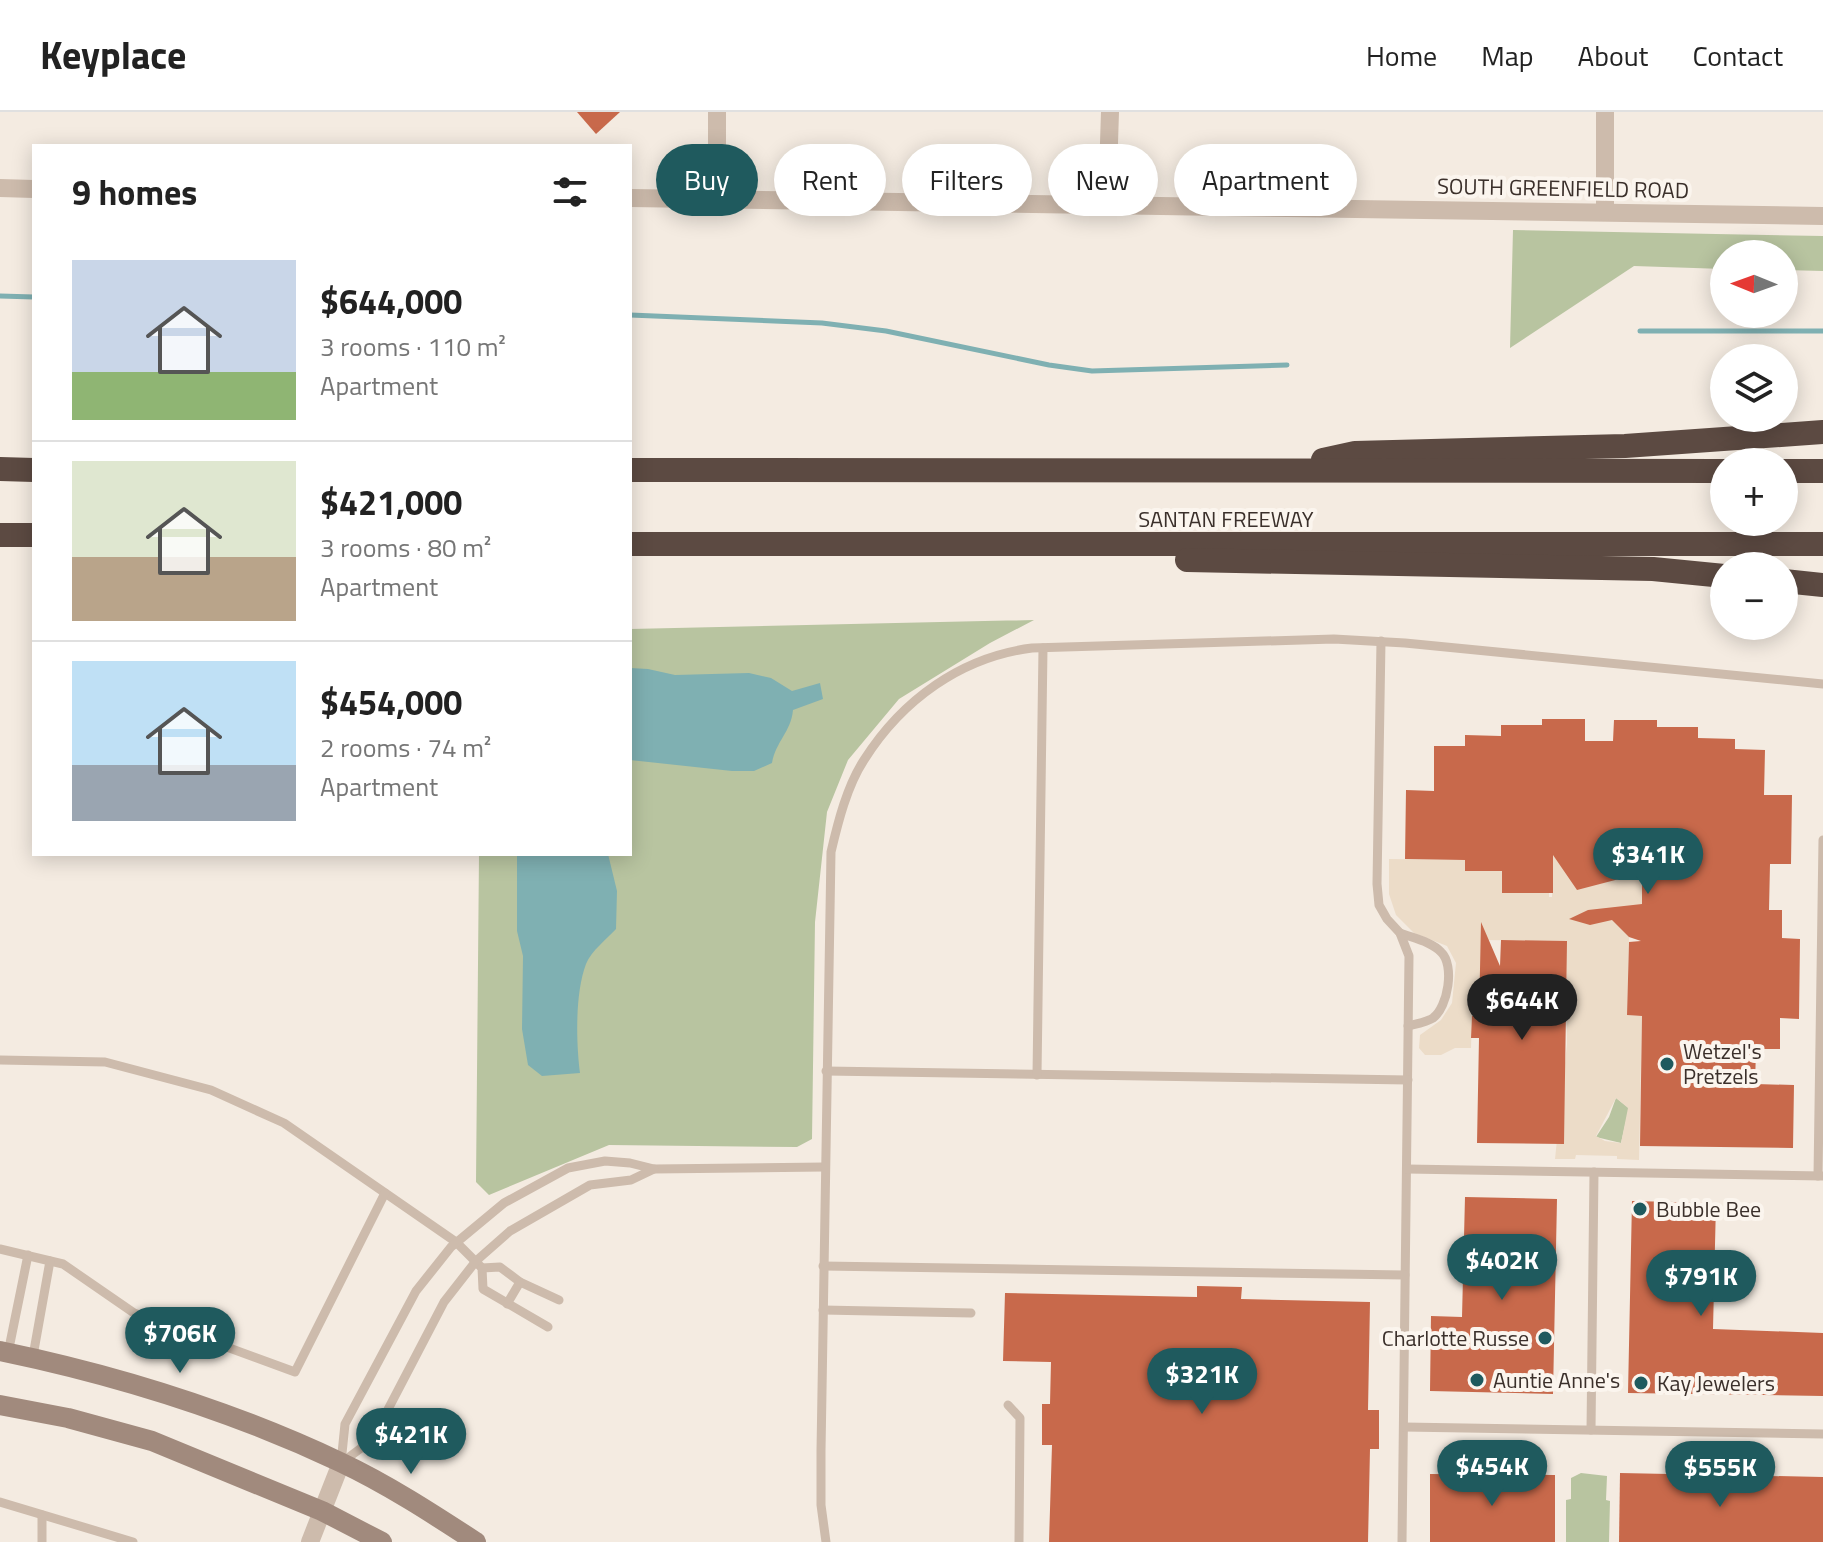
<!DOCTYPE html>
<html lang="en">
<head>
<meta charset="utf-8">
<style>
  body { margin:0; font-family:"Titillium Web",sans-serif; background:#f2f2f2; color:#222; height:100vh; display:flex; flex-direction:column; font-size:30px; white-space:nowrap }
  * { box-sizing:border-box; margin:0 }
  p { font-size:26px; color:#767676 }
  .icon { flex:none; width:44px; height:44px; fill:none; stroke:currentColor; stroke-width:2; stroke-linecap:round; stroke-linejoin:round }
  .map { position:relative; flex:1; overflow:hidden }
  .drawer { position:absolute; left:32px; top:32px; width:600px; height:712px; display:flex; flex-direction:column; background:#fff; border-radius:0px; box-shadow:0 4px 20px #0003 }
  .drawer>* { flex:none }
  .hud { position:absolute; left:656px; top:32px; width:760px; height:72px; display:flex; gap:16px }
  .needle { width:52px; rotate:271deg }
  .tools { position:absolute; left:1710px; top:128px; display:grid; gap:16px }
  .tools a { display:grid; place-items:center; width:88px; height:88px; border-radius:50%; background:#fff; box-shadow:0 4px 20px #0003; font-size:40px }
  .price { position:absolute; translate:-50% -68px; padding:0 18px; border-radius:28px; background:#1f5a5e; color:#fff; font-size:26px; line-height:52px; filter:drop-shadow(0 2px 4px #0008) }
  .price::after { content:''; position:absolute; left:50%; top:48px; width:24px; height:18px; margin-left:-12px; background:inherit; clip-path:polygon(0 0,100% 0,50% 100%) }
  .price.current { background:#222; color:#fff }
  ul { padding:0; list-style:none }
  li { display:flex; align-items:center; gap:24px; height:200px; padding:0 40px }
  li+li { border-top:2px solid #e0e0e0 }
  li span { display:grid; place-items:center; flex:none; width:224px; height:160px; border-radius:0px; color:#555 }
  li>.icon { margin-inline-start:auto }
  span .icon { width:96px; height:96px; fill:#fffc; stroke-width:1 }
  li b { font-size:34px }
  h2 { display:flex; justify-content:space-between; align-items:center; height:96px; padding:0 40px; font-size:34px }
  .tag { padding:0 28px; border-radius:36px; background:#fff; box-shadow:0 4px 20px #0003; font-size:28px; line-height:72px }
  .tag.current { background:#1f5a5e; color:#fff }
  header { display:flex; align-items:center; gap:48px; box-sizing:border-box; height:112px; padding:0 40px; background:#fff; border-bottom:2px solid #e0e0e0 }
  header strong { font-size:38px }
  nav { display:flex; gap:44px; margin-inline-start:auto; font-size:28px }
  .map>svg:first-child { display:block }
  .green { fill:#b8c4a0 }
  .plaza { fill:#ecdcc8; fill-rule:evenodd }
  .water { fill:#7fb0b2 }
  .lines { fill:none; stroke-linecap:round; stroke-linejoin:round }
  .stream { stroke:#7fb0b2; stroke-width:5 }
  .building { fill:#c8694b }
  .lane { stroke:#cdbbac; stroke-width:9 }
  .street { stroke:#cdbbac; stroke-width:18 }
  .secondary { stroke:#a18a7d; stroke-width:20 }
  .highway { stroke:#5c4a42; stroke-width:24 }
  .poi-dot { fill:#1f5a5e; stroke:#fbf5ee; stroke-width:3 }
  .labels { text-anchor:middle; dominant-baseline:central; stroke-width:8; stroke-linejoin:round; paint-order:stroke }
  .street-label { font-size:22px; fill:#3b302b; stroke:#fbf5ee }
  .poi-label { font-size:22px; fill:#3b302b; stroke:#fbf5ee; text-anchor:start }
</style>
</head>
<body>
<header>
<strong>Keyplace</strong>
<nav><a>Home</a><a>Map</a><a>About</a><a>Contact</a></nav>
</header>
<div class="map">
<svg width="1823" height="1430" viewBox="0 0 1823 1430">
  <rect width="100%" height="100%" fill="#f4ebe1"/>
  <g class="green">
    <polygon points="1513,118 1823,124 1823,159 1784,158 1784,142 1724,142 1724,157 1634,154 1510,236"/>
    <polygon points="1034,508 990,531 899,587 848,648 827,700 815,810 812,1027 797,1035 609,1033 489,1083 476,1070 479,742 630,742 630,517"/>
    <polygon points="1616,986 1629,996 1621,1031 1596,1025 1609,1005"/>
    <polygon points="1581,1361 1607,1364 1606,1388 1610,1389 1609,1430 1566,1430 1566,1388 1571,1387 1571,1366"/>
  </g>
  <path class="plaza" d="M 1553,741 L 1642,742 L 1642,796 L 1629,825 L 1627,903 L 1642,904 L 1639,1048 L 1617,1047 L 1617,1044 L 1576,1043 L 1575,1047 L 1555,1047 L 1567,932 L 1566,829 L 1481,828 L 1479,904 L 1472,904 L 1471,936 L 1455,936 L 1441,943 L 1425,943 L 1419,936 L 1420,923 L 1441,908 L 1452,891 L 1456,851 L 1447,834 L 1414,821 L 1396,803 L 1389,782 L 1389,747 L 1465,748 L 1466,759 L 1502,759 L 1502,781 L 1549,781 L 1549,785 L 1552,785 ZM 1616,986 L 1628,996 L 1621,1031 L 1605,1029 L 1596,1024 Z"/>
  <g class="water">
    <path d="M 630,556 L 648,557 L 675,563 L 749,561 L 771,566 L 792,579 L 820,571 L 823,587 L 793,598 C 791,620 776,629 772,651 L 754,659 L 732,659 L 630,648 Z"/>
    <path d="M 517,742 L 608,742 L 617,779 L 616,817 C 607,827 591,839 586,852 C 575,881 576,930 580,961 L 542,964 L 528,953 L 522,917 L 523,844 L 517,819 Z"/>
  </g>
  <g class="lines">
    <g class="stream">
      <polyline points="0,184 34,185"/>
      <polyline points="630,203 822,211 886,219 1049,253 1092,259 1287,253"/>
      <polyline points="1640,219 1823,219"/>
    </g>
  </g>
  <g class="building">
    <polygon points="577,0 620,0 596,22"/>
    <polygon points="1542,607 1585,607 1585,629 1613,629 1614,608 1657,608 1657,615 1698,615 1698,626 1735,627 1735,637 1765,638 1764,683 1792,683 1791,752 1770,752 1769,798 1782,798 1782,826 1800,827 1799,907 1780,906 1780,937 1756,937 1755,972 1794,973 1793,1036 1640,1034 1642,904 1627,903 1629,830 1641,829 1629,825 1612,808 1590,813 1569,807 1588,798 1642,792 1642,761 1577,778 1553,743 1553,781 1502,781 1502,759 1465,759 1465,748 1405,747 1406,678 1434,679 1434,634 1465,634 1465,623 1501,624 1501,613 1542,613"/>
    <polygon points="1481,810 1500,854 1501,828 1567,829 1564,1032 1477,1031 1479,926 1471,926 1472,904 1479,904"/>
    <polygon points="1465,1085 1557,1087 1553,1282 1430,1279 1431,1204 1462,1205"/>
    <polygon points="1632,1089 1716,1091 1713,1217 1823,1221 1823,1284 1628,1281"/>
    <polygon points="1197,1174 1242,1175 1241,1187 1370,1190 1368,1298 1379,1298 1379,1337 1370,1337 1368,1430 1049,1430 1052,1333 1042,1333 1042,1292 1050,1292 1051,1250 1003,1249 1005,1181 1197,1185"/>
    <polygon points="1620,1361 1823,1365 1823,1430 1619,1430"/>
    <polygon points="1430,1362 1555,1363 1555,1430 1430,1430"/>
  </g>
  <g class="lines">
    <g class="lane">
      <polyline points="1381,529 1377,772 1379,793 1387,807 1400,821 1409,844 1402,1430"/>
      <path d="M 1400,821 C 1413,826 1432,830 1441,840 C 1455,853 1448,895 1433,906 C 1427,910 1416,912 1408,914"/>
      <polyline points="0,948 105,950 211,978 284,1011 456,1130 482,1156 483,1177 548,1215"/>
      <polyline points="826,959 1408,968"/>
      <polyline points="1037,963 1043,536"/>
      <polyline points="1407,1057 1823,1064"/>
      <polyline points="1818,1064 1823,728"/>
      <polyline points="0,1137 63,1152 134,1201 295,1260 385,1081"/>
      <polyline points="823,1154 1405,1163"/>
      <polyline points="482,1156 500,1155 520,1170 559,1188"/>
      <polyline points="507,1192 520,1170"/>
      <polyline points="823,1198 971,1201"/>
      <polyline points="8,1241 28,1143"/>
      <polyline points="33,1244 50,1149"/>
      <polyline points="1008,1293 1020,1306 1019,1430"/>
      <polyline points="1404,1315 1823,1322"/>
      <polyline points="1591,1318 1594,1060"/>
      <polyline points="341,1351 345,1312 416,1179 451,1135 504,1091 568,1056 605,1049 630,1051 654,1057 824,1055"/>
      <polyline points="341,1351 372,1328 444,1190 476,1149 510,1119 590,1073 631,1068 654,1057"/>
      <polyline points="0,1390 133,1430"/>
      <polyline points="42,1430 42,1403"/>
      <path d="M 826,1430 L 821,1393 L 821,1339 L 831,740 C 838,710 847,674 864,648 C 902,588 961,545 1032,536 L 1334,527 L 1405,531 L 1823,572"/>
    </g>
    <g class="street">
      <polyline points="0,76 34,77"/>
      <polyline points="630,86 1823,104"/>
      <polyline points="717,87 717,0"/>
      <polyline points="1107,93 1110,0"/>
      <polyline points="1605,100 1605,0"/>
      <polyline points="310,1430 341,1351"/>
    </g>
    <g class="secondary">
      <path d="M 0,1239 C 116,1263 232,1299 340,1350 C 387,1372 433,1402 476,1430"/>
      <polyline points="0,1293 68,1306 152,1329 322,1399 382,1430"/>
    </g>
    <g class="highway">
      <polyline points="1323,348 1355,341 1625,334 1823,320"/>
      <polyline points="0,357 34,358"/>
      <polyline points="630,358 1724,359"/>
      <polyline points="1784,359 1823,359"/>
      <polyline points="0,423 34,423"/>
      <polyline points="630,432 1823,432"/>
      <polyline points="1187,448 1653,457 1724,464"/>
      <polyline points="1784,469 1823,473"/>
    </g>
  </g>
  <g class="poi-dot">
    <circle cx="1667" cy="952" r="8"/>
    <circle cx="1640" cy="1097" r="8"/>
    <circle cx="1545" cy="1226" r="8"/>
    <circle cx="1477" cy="1268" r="8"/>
    <circle cx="1641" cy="1271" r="8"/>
  </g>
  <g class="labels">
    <g class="street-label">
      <text transform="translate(1563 76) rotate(1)">SOUTH GREENFIELD ROAD</text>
      <text x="1226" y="407">SANTAN FREEWAY</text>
    </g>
    <g class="poi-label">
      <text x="1683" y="939">Wetzel's<tspan x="1683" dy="25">Pretzels</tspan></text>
      <text x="1656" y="1097">Bubble Bee</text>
      <text x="1529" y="1226" text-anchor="end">Charlotte Russe</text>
      <text x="1493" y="1268">Auntie Anne's</text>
      <text x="1657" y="1271">Kay Jewelers</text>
    </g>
  </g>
</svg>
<div class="tools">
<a><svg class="needle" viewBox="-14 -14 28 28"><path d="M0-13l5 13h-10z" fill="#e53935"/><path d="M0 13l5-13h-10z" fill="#767676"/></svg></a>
<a><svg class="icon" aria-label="layers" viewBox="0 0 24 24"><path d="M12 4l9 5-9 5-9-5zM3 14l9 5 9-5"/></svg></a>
<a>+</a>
<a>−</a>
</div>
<b class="price" style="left:1648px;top:784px">$341K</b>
<b class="price current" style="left:1522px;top:930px">$644K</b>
<b class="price" style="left:1502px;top:1190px">$402K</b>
<b class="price" style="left:1701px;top:1206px">$791K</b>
<b class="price" style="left:180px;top:1263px">$706K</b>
<b class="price" style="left:1202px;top:1304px">$321K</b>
<b class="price" style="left:411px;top:1364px">$421K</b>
<b class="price" style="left:1492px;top:1396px">$454K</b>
<b class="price" style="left:1720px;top:1397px">$555K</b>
<div class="hud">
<a class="tag current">Buy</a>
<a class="tag">Rent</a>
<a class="tag">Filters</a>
<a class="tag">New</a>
<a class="tag">Apartment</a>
</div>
<section class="drawer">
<h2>9 homes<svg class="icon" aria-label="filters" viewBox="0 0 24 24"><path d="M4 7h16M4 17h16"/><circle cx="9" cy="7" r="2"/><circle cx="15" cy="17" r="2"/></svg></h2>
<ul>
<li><span style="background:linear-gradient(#c9d6e8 70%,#8fb573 0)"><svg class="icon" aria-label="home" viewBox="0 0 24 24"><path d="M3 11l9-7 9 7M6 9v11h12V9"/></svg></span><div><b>$644,000</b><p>3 rooms · 110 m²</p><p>Apartment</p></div></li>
<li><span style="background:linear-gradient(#dfe7d0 60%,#b9a48a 0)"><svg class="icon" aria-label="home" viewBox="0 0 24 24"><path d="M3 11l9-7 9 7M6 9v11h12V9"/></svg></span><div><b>$421,000</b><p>3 rooms · 80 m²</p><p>Apartment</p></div></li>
<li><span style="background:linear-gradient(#bfe0f5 65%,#9aa5b1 0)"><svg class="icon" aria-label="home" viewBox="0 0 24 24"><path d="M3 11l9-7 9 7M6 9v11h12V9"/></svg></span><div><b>$454,000</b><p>2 rooms · 74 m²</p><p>Apartment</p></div></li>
</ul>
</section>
</div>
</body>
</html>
